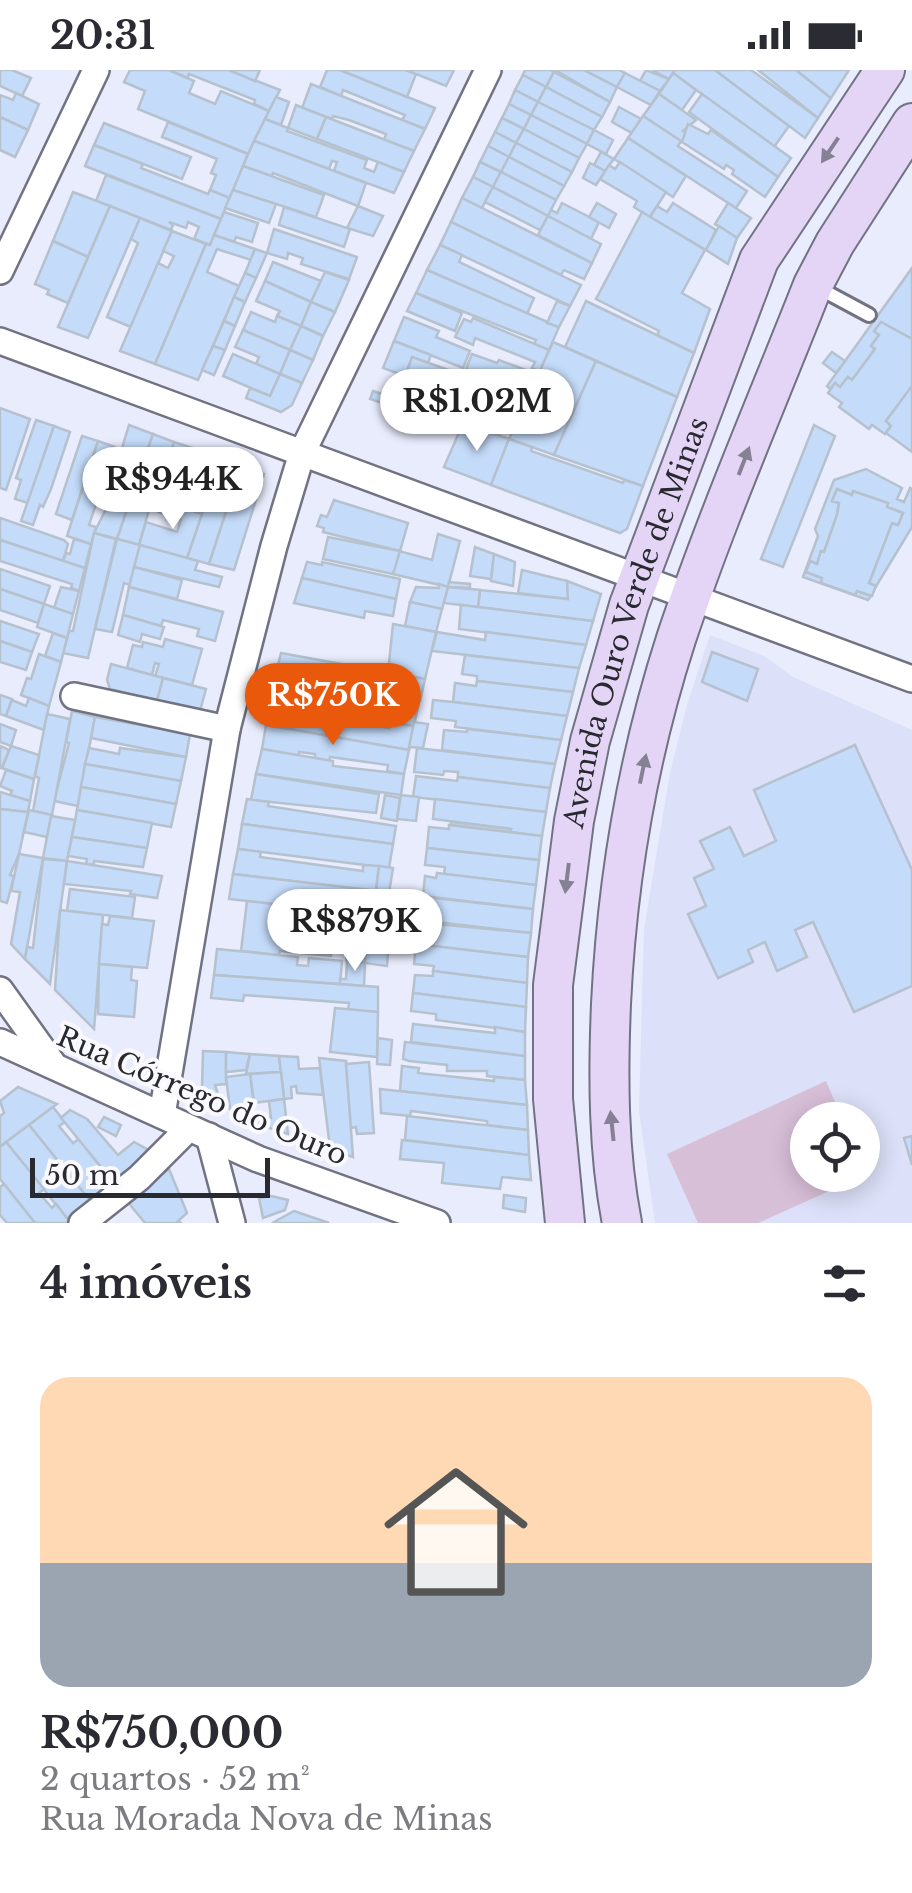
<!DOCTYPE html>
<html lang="pt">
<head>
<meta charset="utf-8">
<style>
  body { margin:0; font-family:"Libre Baskerville",serif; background:#f2f2f3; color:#2b2b33; height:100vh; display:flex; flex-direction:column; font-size:38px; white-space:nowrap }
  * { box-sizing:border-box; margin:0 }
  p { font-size:32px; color:#7c7c81 }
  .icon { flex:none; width:55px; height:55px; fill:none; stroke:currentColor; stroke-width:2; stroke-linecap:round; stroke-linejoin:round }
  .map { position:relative; height:1153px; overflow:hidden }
  .details { display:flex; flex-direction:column; background:#fff; flex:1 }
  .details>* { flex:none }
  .tools { position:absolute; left:790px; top:1032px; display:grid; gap:20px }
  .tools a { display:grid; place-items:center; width:90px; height:90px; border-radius:50%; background:#fff; box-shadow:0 5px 25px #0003; font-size:50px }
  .scale { position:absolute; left:30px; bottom:25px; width:240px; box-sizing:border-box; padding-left:10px; border:5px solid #292a30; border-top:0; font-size:28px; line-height:35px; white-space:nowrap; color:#292a30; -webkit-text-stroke:8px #fafafe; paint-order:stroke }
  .price { position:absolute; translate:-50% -85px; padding:0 22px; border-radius:35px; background:#fff; color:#222; font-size:32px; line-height:65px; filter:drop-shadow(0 2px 5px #0008) }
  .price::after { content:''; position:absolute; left:50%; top:60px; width:30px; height:22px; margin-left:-15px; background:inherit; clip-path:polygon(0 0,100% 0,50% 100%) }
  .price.active { background:#ea580c; color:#fff }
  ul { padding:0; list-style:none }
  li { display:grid; align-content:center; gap:20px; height:530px; padding:0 40px }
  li+li { border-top:2px solid #e1e1e2 }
  li span { display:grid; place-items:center; height:310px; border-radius:30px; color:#555 }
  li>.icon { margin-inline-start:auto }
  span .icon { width:180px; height:180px; fill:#fffc; stroke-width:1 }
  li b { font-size:42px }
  h2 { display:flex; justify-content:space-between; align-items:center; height:120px; padding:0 40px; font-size:42px }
  .status { display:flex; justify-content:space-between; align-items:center; height:70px; padding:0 50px; background:#fff; direction:ltr }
  .status svg { height:28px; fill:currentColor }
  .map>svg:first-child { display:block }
  .built { fill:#dce0f8; fill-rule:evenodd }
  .green { fill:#d8bfd8 }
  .building { fill:#c4dbf9; stroke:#b6c1ce; stroke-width:2.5 }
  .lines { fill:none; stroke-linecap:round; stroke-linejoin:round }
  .lane-casing { stroke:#717382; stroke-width:18 }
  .street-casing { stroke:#717382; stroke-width:30 }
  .secondary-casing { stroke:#717382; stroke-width:42 }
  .lane { stroke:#fff; stroke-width:12 }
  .street { stroke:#fff; stroke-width:25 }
  .secondary { stroke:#e4d5f7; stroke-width:38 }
  .oneway { fill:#868094 }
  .labels { text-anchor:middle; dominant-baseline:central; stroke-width:8; stroke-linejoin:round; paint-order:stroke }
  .street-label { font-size:28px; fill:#292a30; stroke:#fafafe }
</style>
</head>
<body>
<div class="status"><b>20:31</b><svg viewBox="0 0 49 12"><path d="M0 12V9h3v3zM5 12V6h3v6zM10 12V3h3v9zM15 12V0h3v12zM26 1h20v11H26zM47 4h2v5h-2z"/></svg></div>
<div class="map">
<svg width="912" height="1153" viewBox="0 0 912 1153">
  <rect width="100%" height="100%" fill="#e9ecfd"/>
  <path class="built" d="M 710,565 L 764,586 L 793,607 L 912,660 L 912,1153 L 655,1153 L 639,1041 L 644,860 L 670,703 L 687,635 ZM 808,1050 L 862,1050 L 862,1105 L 808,1105 Z"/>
  <polygon class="green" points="826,1011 843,1050 808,1050 808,1105 862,1105 863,1094 867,1104 758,1153 698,1153 667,1084"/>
  <g class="building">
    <polygon points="0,0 12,0 31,8 22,26 0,16"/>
    <polygon points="130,0 169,0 194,11 189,23 215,34 221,21 269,41 248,84 138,39 145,21 124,12"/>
    <polygon points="169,0 229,0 280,20 269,41 254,34 255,30 189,4 188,8"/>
    <polygon points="229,0 260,0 255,11"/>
    <polygon points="327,0 340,0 435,38 425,59 402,50 405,45 343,20 341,26 320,17"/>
    <polygon points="340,0 406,0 416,4 407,27"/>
    <polygon points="406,0 454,0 446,16"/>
    <polygon points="525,0 550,0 554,2 546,17 523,5"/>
    <polygon points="555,0 584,0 617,17 610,32"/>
    <polygon points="584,0 619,0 625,3 617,17"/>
    <polygon points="646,0 669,9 660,21 640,11"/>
    <polygon points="652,0 675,0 669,9"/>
    <polygon points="675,0 715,0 789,56 774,77 673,3"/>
    <polygon points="715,0 751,0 818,48 805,68"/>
    <polygon points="758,0 796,0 831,28 818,48"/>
    <polygon points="796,0 849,0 831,28"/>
    <polygon points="554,2 610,32 602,47 546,17"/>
    <polygon points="625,3 660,21 651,35 617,17"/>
    <polygon points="673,3 696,20 682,40 659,24"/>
    <polygon points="523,5 546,17 538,32 515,20"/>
    <polygon points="311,14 425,59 414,81 384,70 386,64 349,50 333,46 332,49 302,38"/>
    <polygon points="546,17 602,47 594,60 538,32"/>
    <polygon points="515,20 538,32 531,45 509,34"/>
    <polygon points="16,23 39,34 28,60 0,47 0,25 13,30"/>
    <polygon points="659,24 696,50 683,61 688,64 682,72 643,46"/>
    <polygon points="702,24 791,88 778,107 689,42"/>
    <polygon points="276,27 289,32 281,55 265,49"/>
    <polygon points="538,32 594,60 587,74 531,45"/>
    <polygon points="509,34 531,45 524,59 502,48"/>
    <polygon points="296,35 326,47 317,69 288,58"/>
    <polygon points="619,37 641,49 632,63 612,52"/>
    <polygon points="531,45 587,74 579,88 524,59"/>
    <polygon points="643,46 681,71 678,76 747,121 736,138 628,68"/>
    <polygon points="0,47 28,60 15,87 0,80"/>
    <polygon points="326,47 414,81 404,102 317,69"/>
    <polygon points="502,48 524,59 516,73 495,62"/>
    <polygon points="265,49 288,58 287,61 367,90 364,98 374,102 378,92 404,102 394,123 334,101 337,92 332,91 329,99 254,71"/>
    <polygon points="168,52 248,84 230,128 210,120 216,105 211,103 217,89 162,67"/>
    <polygon points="104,53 191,87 182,109 94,75"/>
    <polygon points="688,54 708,64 711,60 778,107 765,127 732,104 734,100 726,95 724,99 682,72"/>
    <polygon points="524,59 579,88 572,102 516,73"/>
    <polygon points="594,60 613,70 606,84 587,74"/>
    <polygon points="495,62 516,73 509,87 488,76"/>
    <polygon points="628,68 686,106 673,127 614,89"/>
    <polygon points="254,71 366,113 358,136 273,103 272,106 243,96"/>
    <polygon points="516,73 572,102 564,116 509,87"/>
    <polygon points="94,75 143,94 141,98 208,124 210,120 230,128 221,149 85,96"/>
    <polygon points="488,76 509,87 501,102 480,92"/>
    <polygon points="601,82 614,89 605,101 594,95"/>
    <polygon points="509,87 564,116 556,130 501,102"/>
    <polygon points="480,92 501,102 493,117 473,107"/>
    <polygon points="620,92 666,122 650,147 634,137 637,131 600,109 609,95 615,99"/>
    <polygon points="590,93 605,101 596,115 583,108"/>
    <polygon points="243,96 324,125 316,147 233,120"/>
    <polygon points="501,102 556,130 548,146 493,117"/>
    <polygon points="106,105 221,149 210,175 194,169 199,157 188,152 186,158 169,152 173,155 171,160 96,131"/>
    <polygon points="473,107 493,117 482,138 462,128"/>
    <polygon points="493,117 548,146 540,160 485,132"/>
    <polygon points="233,120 276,134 269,153 225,138"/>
    <polygon points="73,122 110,136 88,187 53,171"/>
    <polygon points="462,128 592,193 584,209 564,200 561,205 451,152"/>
    <polygon points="562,133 599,152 591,169 548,146 551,140 557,143"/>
    <polygon points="597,133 616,144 609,158 589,147"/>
    <polygon points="673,133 716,160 706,180 650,147 657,136 667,142"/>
    <polygon points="728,133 751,148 737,168 715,154"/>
    <polygon points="110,136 140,148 88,268 58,257"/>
    <polygon points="358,136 383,146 373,166 347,158"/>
    <polygon points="284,137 350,159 344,177 279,155"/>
    <polygon points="224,142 258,153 252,172 236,167 234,172 214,165"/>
    <polygon points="642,142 705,180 682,223 710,239 694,283 657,265 659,261 596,229"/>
    <polygon points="548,146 601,174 592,193 538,165"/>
    <polygon points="140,148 172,161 131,257 107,247 138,173 131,169"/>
    <polygon points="451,152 581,215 570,236 440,175"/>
    <polygon points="719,156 737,168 728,194 706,180"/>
    <polygon points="274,159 357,187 349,209 301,194 303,188 288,183 287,189 267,183"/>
    <polygon points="172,161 206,174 155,294 120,281 158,193 168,198 174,186 163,181"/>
    <polygon points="214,165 255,179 251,190 217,179 207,202 239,216 198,310 155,294 206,174 210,175"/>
    <polygon points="53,171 88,187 68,233 47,224 49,220 35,214"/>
    <polygon points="440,175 462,185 459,192 534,228 527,244 427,200"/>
    <polygon points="255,179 267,183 256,208 245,203"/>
    <polygon points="273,192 321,211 311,232 265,211"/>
    <polygon points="912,198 912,269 881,252 874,261 879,265 871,276 875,279 852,310 848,307 840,317 835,313 830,319 827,316"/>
    <polygon points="427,200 559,257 549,280 534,274 536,270 416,223"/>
    <polygon points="325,202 349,210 335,242 311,232"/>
    <polygon points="245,203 256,208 245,232 234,227"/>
    <polygon points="265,211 311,232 301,256 277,246 280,241 256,231"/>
    <polygon points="416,223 462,243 455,261 407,241"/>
    <polygon points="234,227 245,232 235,256 224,251"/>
    <polygon points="557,231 570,236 559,257 547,253"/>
    <polygon points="586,231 694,283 677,327 565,277"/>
    <polygon points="311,232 335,242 323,266 301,256"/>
    <polygon points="251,242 275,252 277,246 301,256 290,280 243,260"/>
    <polygon points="404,247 439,261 436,267 470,281 463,298 394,271"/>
    <polygon points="473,248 549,280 540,302 532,298 535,292 475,268 473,275 455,267 464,249 471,252"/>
    <polygon points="224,251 235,256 225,280 213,276"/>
    <polygon points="881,252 912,269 912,316 886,351 891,356 885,364 872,355 869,359 839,337 842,333 828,323 835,313 840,317 848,307 852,310 875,279 871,276 879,265 874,261"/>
    <polygon points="301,256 323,266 313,290 290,280"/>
    <polygon points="243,260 290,280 280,304 256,294 259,287 235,277"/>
    <polygon points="394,271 431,285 428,293 412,287 405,306 383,298"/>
    <polygon points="553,272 596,291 554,385 509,369"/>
    <polygon points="213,276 225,280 214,305 202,300"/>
    <polygon points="290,280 313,290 302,313 280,304"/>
    <polygon points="832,282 845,291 836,303 823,293"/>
    <polygon points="233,284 280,304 270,326 223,306"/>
    <polygon points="472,284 497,293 499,290 531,302 533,299 540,302 529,324 466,299"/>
    <polygon points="412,287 474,309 459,351 397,330"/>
    <polygon points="596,291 677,327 643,416 554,385"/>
    <polygon points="280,304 302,313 292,335 281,342 246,328 250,318 270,326"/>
    <polygon points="912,316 912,382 886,363 891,356 886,351"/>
    <polygon points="373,321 385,325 382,333 370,329"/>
    <polygon points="404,332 436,343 430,358 399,347"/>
    <polygon points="0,338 30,349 6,420 0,418"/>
    <polygon points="36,350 54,356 28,433 15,429 21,410 16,408"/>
    <polygon points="463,353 509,369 491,415 444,397"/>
    <polygon points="129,355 153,364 117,469 94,463 106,439 102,438 106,426 112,428 128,380 122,378"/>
    <polygon points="814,355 835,366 783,497 761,489"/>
    <polygon points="54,356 70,362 51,419 43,437 40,435 33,455 21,451"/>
    <polygon points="153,364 174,372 162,405 159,404 139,475 117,469"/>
    <polygon points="82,366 98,371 72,450 56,444"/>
    <polygon points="509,369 532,377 531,381 623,413 624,410 643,416 627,459 620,463 491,415"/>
    <polygon points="98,371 115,377 89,455 96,457 91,474 67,466"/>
    <polygon points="174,372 199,380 193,397 215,405 202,444 159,430"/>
    <polygon points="221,388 241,396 209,494 187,488"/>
    <polygon points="241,396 264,404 234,500 209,494"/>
    <polygon points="866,399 902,418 897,429 904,432 910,418 912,419 912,457 875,518 869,513 892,453 898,455 903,443 887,437 888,433 853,421 852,425 837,419 832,431 839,433 837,445 824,482 821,481 817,494 810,491 806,502 822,508 821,513 855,525 857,521 871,526 868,530 803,507 818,466 815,459 834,410"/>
    <polygon points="837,419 852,425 853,421 888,433 887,437 903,443 898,455 892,453 869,513 876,516 872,526 857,521 855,525 821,513 822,508 806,502 810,491 817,494 821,481 824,482 837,445 839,433 832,431"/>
    <polygon points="334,430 408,453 400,481 323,462 324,458 317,456 321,445 327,447"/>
    <polygon points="163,431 202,444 187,488 139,475 146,452 177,462 181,449 159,442"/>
    <polygon points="0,448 64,470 68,474 63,491 0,470"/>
    <polygon points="94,463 116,469 88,588 63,583 69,561 73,561"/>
    <polygon points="438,464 460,471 448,517 393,504 399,481 432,490"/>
    <polygon points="328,467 400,481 393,504 323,489"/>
    <polygon points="74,469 91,474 85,498 63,491 66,483 70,484"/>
    <polygon points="117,469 140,475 130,515 124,513 112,562 95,559"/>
    <polygon points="0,470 85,498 79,521 71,518 72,514 0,491"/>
    <polygon points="140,475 198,491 195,500 222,507 219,517 134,497"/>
    <polygon points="475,477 494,484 491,509 470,506"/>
    <polygon points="494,484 515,492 513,516 491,511"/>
    <polygon points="307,492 322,495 322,492 400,509 396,529 302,508"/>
    <polygon points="134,497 182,510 177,529 129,517"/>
    <polygon points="0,499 50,516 44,534 0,519"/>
    <polygon points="522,500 567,511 568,529 518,523"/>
    <polygon points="302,508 396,529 393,546 365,541 364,548 294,533"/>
    <polygon points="567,511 601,524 593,551 478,537 480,520 568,529"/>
    <polygon points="449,512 470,514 470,518 448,517"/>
    <polygon points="439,514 448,517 442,539 410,532 416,517 439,518"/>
    <polygon points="61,517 79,521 73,544 54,538"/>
    <polygon points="129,517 223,542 215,571 197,566 199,559 163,550 161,556 123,545"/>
    <polygon points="448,517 480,520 478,537 444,533"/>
    <polygon points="0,519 44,534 38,553 0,540"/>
    <polygon points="410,532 442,539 436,562 405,556"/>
    <polygon points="44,534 73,544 67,568 37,557"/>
    <polygon points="461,535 478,537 593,551 586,575 459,559"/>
    <polygon points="123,545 164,557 160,569 142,564 140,572 118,565"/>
    <polygon points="0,551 39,564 32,582 0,571"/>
    <polygon points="393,554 436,562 425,609 388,602"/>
    <polygon points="437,562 485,570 486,562 586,575 579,598 432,581"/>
    <polygon points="53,563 67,568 61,592 45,586"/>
    <polygon points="165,569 202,579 192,615 155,606 159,594 155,593 152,605 127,598 133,575 142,577 143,572 163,577"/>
    <polygon points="0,571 32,582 26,600 0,592"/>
    <polygon points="712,582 758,599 747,631 702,612"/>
    <polygon points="281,583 425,609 420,631 275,607"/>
    <polygon points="39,584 61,592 49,636 21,625 27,608 31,609"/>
    <polygon points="465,585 579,598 573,622 477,611 477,606 462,604"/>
    <polygon points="111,594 163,608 157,631 110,619 107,610"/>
    <polygon points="275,607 419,632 414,656 359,644 359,647 270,632"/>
    <polygon points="163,608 206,619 200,641 157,631"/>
    <polygon points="477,611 573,622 567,646 453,632 455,613 476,616"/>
    <polygon points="0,625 12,629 6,646 0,644"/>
    <polygon points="29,628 49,636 44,660 6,646 12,630 26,636"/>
    <polygon points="433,630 453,632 567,646 561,670 455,657 456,651 431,648"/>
    <polygon points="270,632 332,643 331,648 389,658 389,653 414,656 409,680 266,655"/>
    <polygon points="72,641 95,647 78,736 54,731 69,673 66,672"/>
    <polygon points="47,644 70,649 52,745 33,741 39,708 35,706"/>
    <polygon points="95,647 190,664 186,687 91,668"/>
    <polygon points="414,652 428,654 423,678 409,677"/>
    <polygon points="0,654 16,660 11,676 0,672"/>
    <polygon points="266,655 409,680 404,704 387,701 388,695 330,687 329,691 315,688 315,684 299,682 298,686 262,679"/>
    <polygon points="467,659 561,670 555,694 442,680 444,660 467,662"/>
    <polygon points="855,675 912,800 912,916 854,942 813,852 795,860 807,887 777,901 765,872 748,880 753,892 718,908 688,844 706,836 694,808 714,799 700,771 730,757 744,786 776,771 754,720"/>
    <polygon points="0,676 9,680 2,698 0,698"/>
    <polygon points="11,676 39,685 34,709 2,698"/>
    <polygon points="89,678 119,684 120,678 186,687 181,711 85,694"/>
    <polygon points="417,678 555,694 550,718 458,707 458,702 444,701 443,705 414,702"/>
    <polygon points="262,679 333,691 333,696 404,704 401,725 256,704"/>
    <polygon points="85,694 181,711 176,734 81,717"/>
    <polygon points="6,700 34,709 30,731 10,725 12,721 0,716"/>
    <polygon points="256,704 379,724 376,743 251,730"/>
    <polygon points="416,706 457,711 458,707 550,718 546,742 413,727"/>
    <polygon points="81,717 176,734 171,757 77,740"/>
    <polygon points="0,722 30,731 28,742 0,739"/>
    <polygon points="385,725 400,728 397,751 381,748"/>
    <polygon points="401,725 419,727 416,751 397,749"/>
    <polygon points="247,729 269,732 268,736 396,756 393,774 242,754"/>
    <polygon points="435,729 546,742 542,766 510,762 511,759 433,749"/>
    <polygon points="0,739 28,742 19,784 10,805 14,806 7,833 0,831"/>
    <polygon points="29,740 52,745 47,767 24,762"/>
    <polygon points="77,740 152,753 147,778 72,767"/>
    <polygon points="51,746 75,750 67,791 43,788"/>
    <polygon points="451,752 511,759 510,762 451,755"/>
    <polygon points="242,754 393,774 389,798 238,779"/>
    <polygon points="449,755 542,766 539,790 427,778 429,757 449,759"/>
    <polygon points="72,767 147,778 143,797 94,791 94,795 86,794 87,789 68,786"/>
    <polygon points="427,778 539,790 536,815 444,804 445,797 425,795"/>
    <polygon points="238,779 261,782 260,787 363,801 363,795 379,796 376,821 233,804"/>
    <polygon points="19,784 43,788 25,889 11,874 20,822 11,821"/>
    <polygon points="43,789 67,791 50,914 25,889 27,877 33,878"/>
    <polygon points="67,791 162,806 157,828 130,824 131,821 64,814"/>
    <polygon points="379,796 393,798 389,823 376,821"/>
    <polygon points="437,803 536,815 533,839 423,826 425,806 436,808"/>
    <polygon points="233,804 387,822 384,846 350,843 350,839 328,836 328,840 229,829"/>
    <polygon points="70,819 135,827 132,848 67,841"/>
    <polygon points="387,822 390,823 389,832 424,835 425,827 533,839 531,863 384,846"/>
    <polygon points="247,831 336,841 331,886 280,881 279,885 241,881"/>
    <polygon points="60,840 103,845 94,959 55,920"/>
    <polygon points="350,843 368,845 365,893 346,891"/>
    <polygon points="110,846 154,851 147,898 99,894 102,854 108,855"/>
    <polygon points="382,849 531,863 528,887 380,870"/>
    <polygon points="367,869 389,872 387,896 365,893"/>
    <polygon points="416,874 528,887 527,913 433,901 434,896 414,894"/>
    <polygon points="217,879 298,887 297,895 308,896 309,888 342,891 340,914 214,905"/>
    <polygon points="347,891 365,893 364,916 340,914 340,909 346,909"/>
    <polygon points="99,894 132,897 131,910 137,911 134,947 98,944"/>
    <polygon points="433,901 527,913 526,937 413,923 415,905 433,906"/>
    <polygon points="214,905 378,917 378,942 348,940 349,933 244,925 243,931 211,928"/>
    <polygon points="413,923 526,937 525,962 436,950 436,944 411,941"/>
    <polygon points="335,938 378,942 377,987 330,982"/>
    <polygon points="413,954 495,963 495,957 525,962 525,986 411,972"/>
    <polygon points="378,968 392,970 390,995 377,994"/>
    <polygon points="405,972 525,986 525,1010 487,1006 487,1001 447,1001 447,995 409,991 403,989"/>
    <polygon points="203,981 226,982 226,1014 215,1015 219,1027 210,1029 202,1017"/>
    <polygon points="226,982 250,984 246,1000 226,1002"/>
    <polygon points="250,984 279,986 281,1002 246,1004"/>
    <polygon points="279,986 298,987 299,999 320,998 323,1025 297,1023 296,1016 291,1017 292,1028 284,1029"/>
    <polygon points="319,988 346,991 353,1087 330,1078"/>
    <polygon points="369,992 374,1063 357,1064 356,1057 351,1058 346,994"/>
    <polygon points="402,996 419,998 418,1003 494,1011 494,1007 525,1010 527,1035 400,1021"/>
    <polygon points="281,1002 284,1029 254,1033 250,1004"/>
    <polygon points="250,1004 254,1036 230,1039 226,1007"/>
    <polygon points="18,1017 57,1034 0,1077 0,1046 4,1043 0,1031"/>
    <polygon points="380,1019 527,1035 528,1060 487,1055 487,1051 411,1041 410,1046 381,1043"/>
    <polygon points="284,1029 288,1064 254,1053 258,1045 271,1048 269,1031"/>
    <polygon points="53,1037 65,1052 59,1056 73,1073 79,1069 103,1100 98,1104 110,1118 92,1133 29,1055"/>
    <polygon points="70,1040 87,1049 118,1085 134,1072 154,1083 115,1114 61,1048"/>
    <polygon points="407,1046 528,1060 529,1085 405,1070"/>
    <polygon points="104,1047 121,1055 116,1066 98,1057"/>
    <polygon points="29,1055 92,1133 69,1151 6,1072"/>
    <polygon points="912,1066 912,1095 904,1068"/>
    <polygon points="402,1070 529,1085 531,1110 502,1107 500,1119 442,1113 444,1093 400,1089"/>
    <polygon points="6,1072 44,1119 39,1123 52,1138 56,1134 69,1151 66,1153 35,1153 0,1109 0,1077"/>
    <polygon points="169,1099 187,1143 178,1151 181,1153 145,1153 127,1131"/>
    <polygon points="4,1114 35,1153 7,1153 0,1145 0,1117"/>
    <polygon points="504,1125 526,1128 525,1142 503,1138"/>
    <polygon points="271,1126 288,1130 285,1140 263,1148 259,1128"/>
    <polygon points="294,1141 329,1153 272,1153"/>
  </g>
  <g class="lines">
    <defs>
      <polyline id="lane" points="815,216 869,245"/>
      <g id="street">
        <polyline points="0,201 96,0"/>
        <polyline points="0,271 912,609"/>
        <polyline points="74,626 227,659"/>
        <polyline points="0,920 53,994"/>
        <polyline points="0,972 258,1089 437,1153"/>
        <polyline points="162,1045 227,659 274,476 302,383 488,0"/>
        <polyline points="209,1066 232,1153"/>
        <polyline points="82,1153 139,1108 189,1058"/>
      </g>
      <g id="secondary">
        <path id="s1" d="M 565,1153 L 553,1029 L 553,915 L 574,751 L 590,671 L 629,535 L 759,190 L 885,0"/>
        <path d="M 622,1153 C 608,1082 608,1006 611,934 C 617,810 638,687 676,569 C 716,449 767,332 813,215 L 835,173 L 912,53"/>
      </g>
    </defs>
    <use href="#lane" class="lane-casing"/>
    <use href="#street" class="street-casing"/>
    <use href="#secondary" class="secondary-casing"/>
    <use href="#lane" class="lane"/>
    <use href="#street" class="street"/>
    <use href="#secondary" class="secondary"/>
  </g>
  <defs><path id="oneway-solid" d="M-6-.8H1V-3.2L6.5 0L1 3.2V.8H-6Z" transform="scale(2.5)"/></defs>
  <g class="oneway">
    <use href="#oneway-solid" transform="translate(830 80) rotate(124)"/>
    <use href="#oneway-solid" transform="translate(744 391) rotate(-69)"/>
    <use href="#oneway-solid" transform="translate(643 699) rotate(-78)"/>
    <use href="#oneway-solid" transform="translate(567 808) rotate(97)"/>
    <use href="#oneway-solid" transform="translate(612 1056) rotate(-96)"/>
  </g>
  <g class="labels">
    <g class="street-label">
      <text stroke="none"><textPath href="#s1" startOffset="612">Avenida Ouro Verde de Minas</textPath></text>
      <text transform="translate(202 1026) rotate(23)">Rua Córrego do Ouro</text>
    </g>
  </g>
</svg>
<div class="tools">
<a><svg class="icon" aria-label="locate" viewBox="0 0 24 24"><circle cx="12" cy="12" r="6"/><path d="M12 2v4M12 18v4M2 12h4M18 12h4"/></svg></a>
</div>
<div class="scale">50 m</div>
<b class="price" style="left:477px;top:384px">R$1.02M</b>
<b class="price" style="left:173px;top:462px">R$944K</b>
<b class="price active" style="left:333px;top:678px">R$750K</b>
<b class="price" style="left:355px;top:904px">R$879K</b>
</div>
<section class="details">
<h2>4 imóveis<svg class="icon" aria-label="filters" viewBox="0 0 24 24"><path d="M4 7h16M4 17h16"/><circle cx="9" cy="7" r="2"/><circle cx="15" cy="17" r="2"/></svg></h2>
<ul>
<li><span style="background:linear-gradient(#ffd9b3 60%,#9aa5b1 0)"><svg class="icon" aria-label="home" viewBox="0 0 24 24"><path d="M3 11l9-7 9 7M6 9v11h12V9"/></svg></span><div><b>R$750,000</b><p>2 quartos · 52 m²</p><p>Rua Morada Nova de Minas</p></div></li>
</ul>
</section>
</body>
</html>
